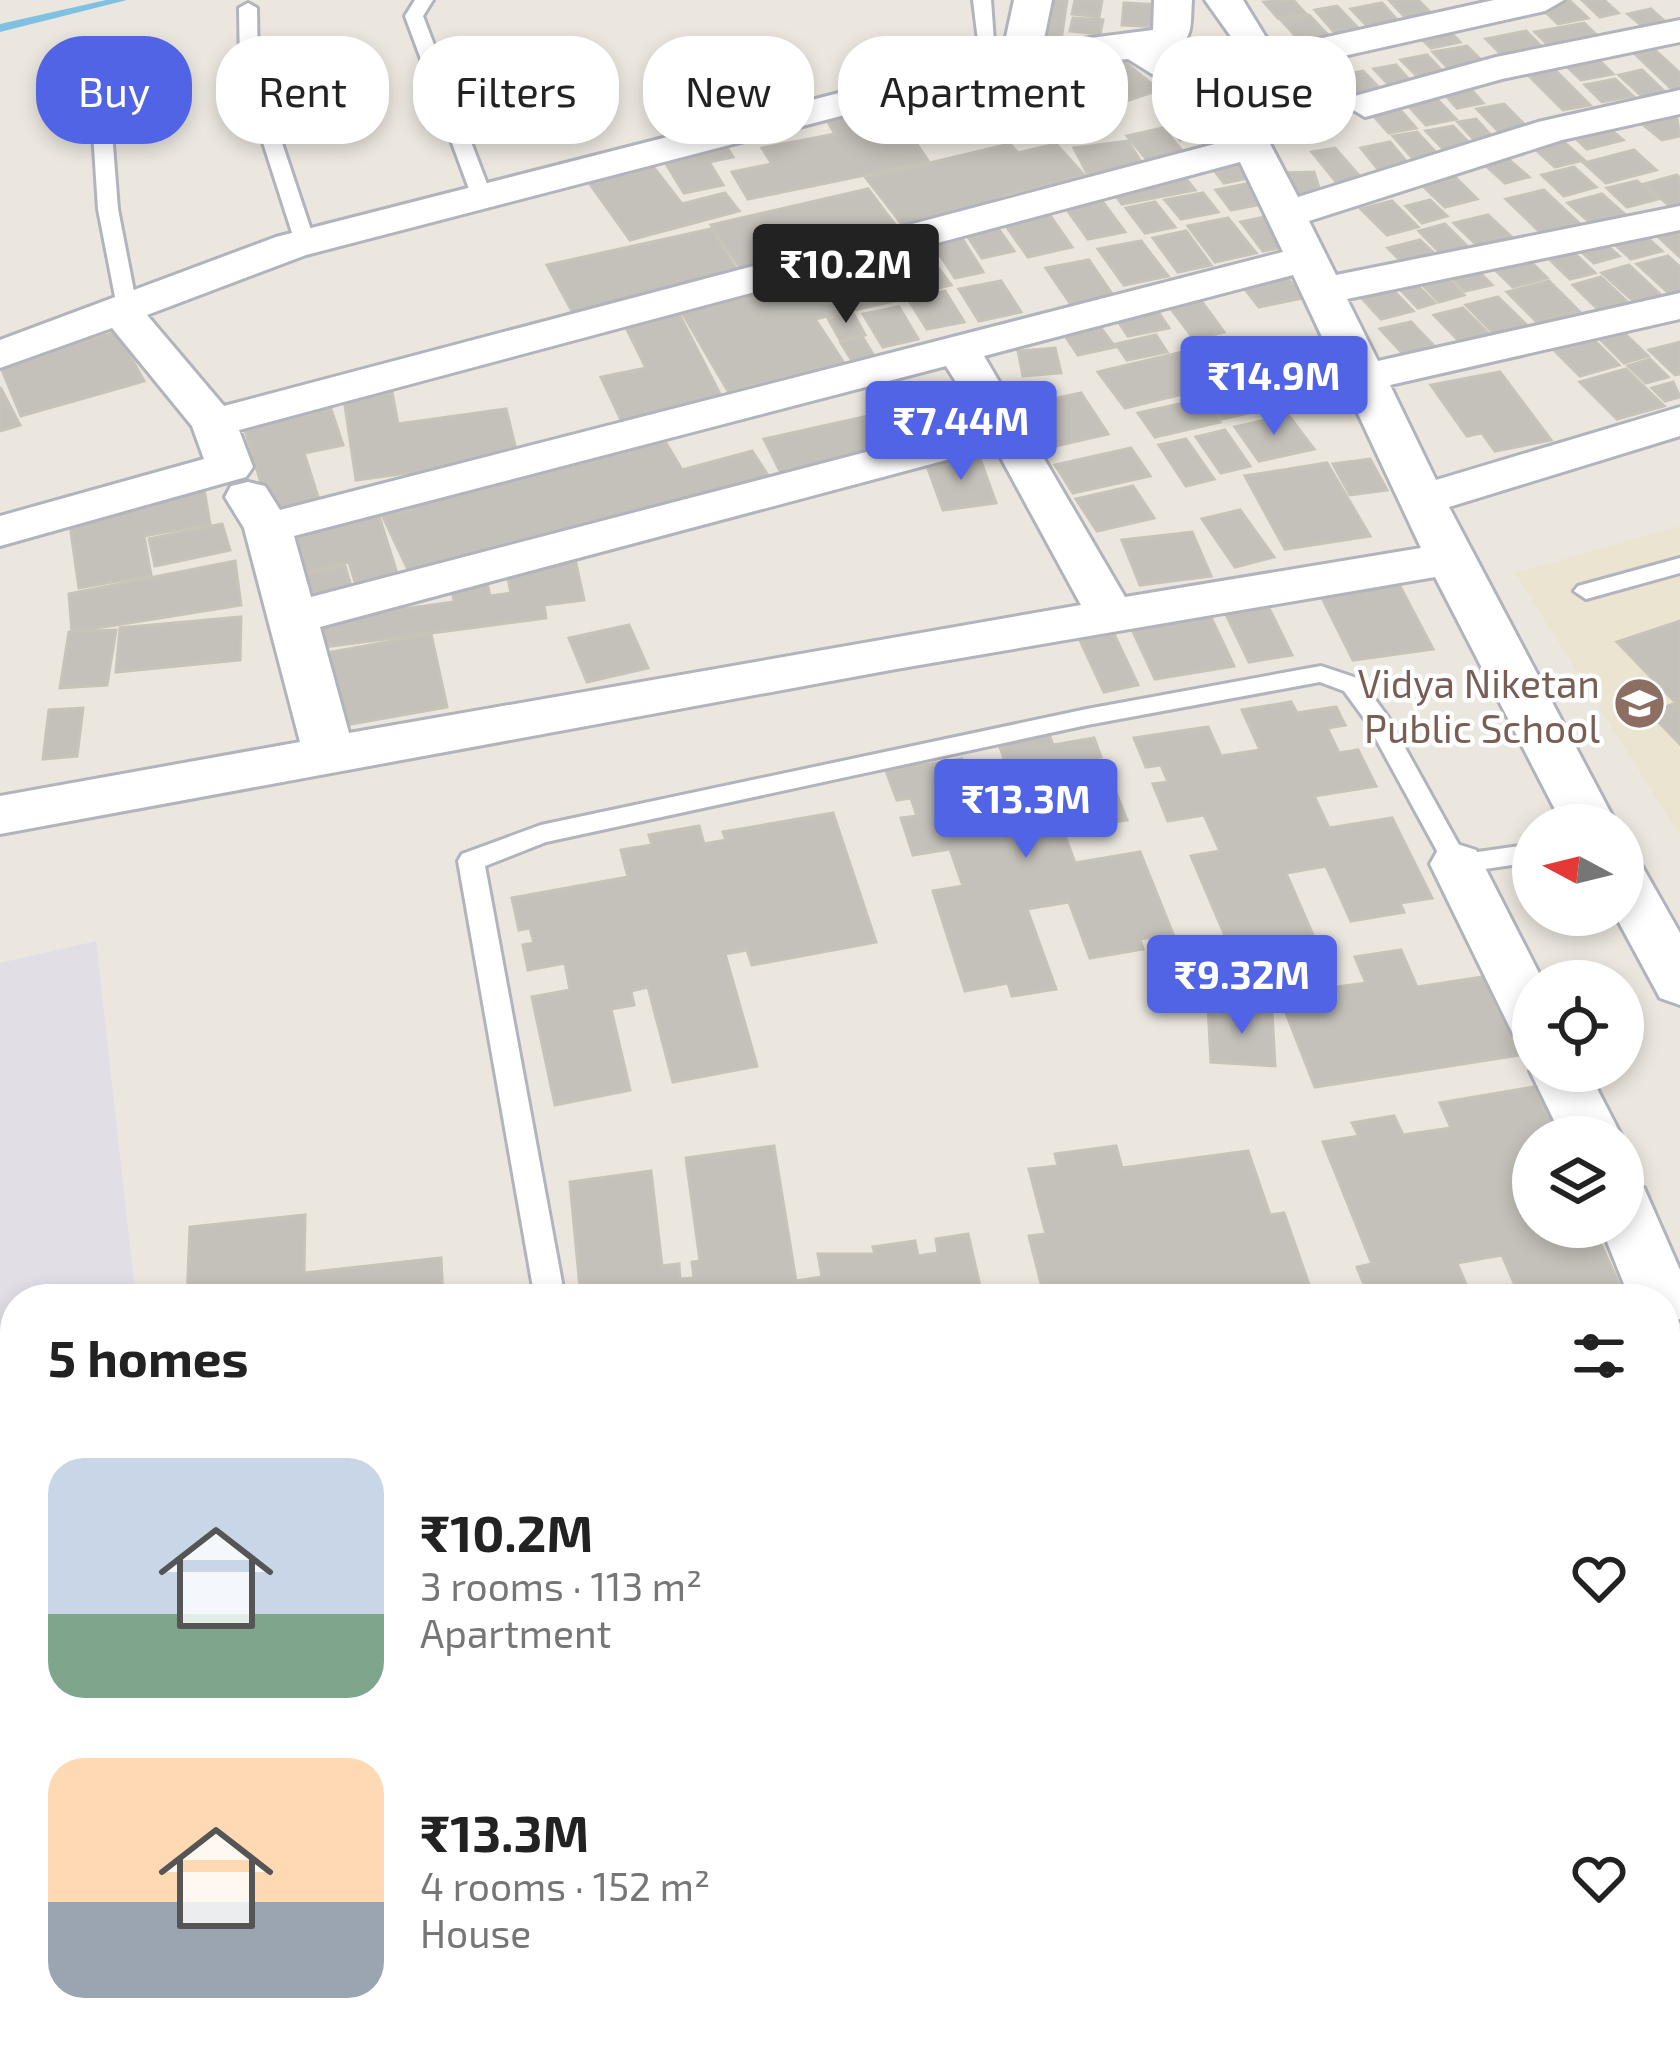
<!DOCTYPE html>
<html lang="en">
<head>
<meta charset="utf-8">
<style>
  body { margin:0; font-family:"Exo 2",sans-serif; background:#f2f2f2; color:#222; height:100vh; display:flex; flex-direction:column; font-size:45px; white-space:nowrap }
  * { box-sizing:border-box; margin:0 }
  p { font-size:39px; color:#767676 }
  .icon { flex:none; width:66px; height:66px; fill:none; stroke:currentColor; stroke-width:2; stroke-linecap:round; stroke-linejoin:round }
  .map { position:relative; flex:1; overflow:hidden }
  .details { position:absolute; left:0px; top:1284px; width:1680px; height:768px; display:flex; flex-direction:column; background:#fff; border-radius:48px 48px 0 0; box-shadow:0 6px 18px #0003 }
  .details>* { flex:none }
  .top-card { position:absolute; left:36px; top:36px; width:1608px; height:108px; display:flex; gap:24px }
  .needle { width:78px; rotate:277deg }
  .buttons { position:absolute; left:1512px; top:804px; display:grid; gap:24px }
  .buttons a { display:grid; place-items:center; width:132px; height:132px; border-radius:50%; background:#fff; box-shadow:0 6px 18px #0003; font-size:60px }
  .price { position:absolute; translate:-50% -102px; padding:0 27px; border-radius:12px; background:#5164e6; color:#fff; font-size:39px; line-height:78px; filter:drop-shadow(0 3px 6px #0008) }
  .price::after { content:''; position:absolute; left:50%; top:72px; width:36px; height:27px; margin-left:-18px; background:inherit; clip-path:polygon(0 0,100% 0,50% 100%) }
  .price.selected { background:#222; color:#fff }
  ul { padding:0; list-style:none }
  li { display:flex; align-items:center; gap:36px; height:300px; padding:0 48px }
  li span { display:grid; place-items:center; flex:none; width:336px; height:240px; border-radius:36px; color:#555 }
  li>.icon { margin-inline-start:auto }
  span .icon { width:144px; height:144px; fill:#fffc; stroke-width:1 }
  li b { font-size:51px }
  h2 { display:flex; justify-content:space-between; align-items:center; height:144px; padding:0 48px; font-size:51px }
  .chip { padding:0 42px; border-radius:48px; background:#fff; box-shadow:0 6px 18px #0003; font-size:42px; line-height:108px }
  .chip.selected { background:#5164e6; color:#fff }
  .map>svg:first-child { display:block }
  .industrial { fill:#e1dfe5 }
  .education { fill:#ebe4d0 }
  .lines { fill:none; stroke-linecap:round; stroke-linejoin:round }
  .stream { fill:#7ec1e2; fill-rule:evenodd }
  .building { fill:#c4c1ba; stroke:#c7c3b9; stroke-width:3 }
  .lane-casing { stroke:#b2b4bd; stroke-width:6 }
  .street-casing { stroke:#b2b4bd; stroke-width:6 }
  .lane { fill:#fff; fill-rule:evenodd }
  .street { fill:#fff; fill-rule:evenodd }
  .labels { text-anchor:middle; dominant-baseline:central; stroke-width:9; stroke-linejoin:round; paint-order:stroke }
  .education-label { font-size:39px; fill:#785e54; stroke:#fff; text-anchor:end }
</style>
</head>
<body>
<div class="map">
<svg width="1680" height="2052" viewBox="0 0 1680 2052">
  <rect width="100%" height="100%" fill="#ebe7df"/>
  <polygon class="industrial" points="96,941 136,1299 15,1299 15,2037 281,2037 277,2052 0,2052 0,963"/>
  <polygon class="education" points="1680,526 1680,836 1515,573"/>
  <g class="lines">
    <polygon class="stream" points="106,0 127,0 0,32 0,24"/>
  </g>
  <g class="building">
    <polygon points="1046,0 1067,0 1061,41 1039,39"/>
    <polygon points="1075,0 1102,0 1099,17 1072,14"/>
    <polygon points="1293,0 1305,13 1278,18 1264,2"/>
    <polygon points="1389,0 1418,0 1431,13 1406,18"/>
    <polygon points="1569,0 1588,18 1558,24 1538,5"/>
    <polygon points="1582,0 1604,0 1618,13 1600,17"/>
    <polygon points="1124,3 1163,5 1161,27 1122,25"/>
    <polygon points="1382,3 1398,21 1367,26 1351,9"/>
    <polygon points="1337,6 1359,29 1336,34 1315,10"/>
    <polygon points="1651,9 1671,27 1648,31 1628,14"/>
    <polygon points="1309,15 1330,37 1301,42 1281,20"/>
    <polygon points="1073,18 1103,20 1100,34 1070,31"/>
    <polygon points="1584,23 1603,41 1553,50 1535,32"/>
    <polygon points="1444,25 1460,42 1431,48 1414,31"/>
    <polygon points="1526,31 1541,46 1501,54 1486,39"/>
    <polygon points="1467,46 1486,65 1452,72 1433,52"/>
    <polygon points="1656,51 1680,73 1680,87 1672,89 1636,55"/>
    <polygon points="1427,55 1446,75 1421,80 1401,60"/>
    <polygon points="1597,58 1613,74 1581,80 1564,64"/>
    <polygon points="1121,59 1159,90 1091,113 1053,81"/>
    <polygon points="1396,65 1413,84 1392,88 1374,69"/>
    <polygon points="1550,65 1590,105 1563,110 1523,70"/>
    <polygon points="1024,67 1043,87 1001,97 982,77"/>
    <polygon points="1642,70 1665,92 1643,97 1619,75"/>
    <polygon points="1363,71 1387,96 1360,101 1336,76"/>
    <polygon points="1615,79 1633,96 1602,102 1585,85"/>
    <polygon points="1333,87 1355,112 1298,123 1276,98"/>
    <polygon points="1469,87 1483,103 1457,108 1443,92"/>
    <polygon points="1041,94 1060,115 1023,124 1004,103"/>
    <polygon points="1432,94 1456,119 1426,125 1403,100"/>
    <polygon points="985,103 1003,125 959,135 941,112"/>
    <polygon points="1395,104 1416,128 1389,133 1368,110"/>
    <polygon points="1504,104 1529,129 1502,135 1477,109"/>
    <polygon points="892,108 929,162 748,199 732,172 772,164 762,148 835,134 827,120"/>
    <polygon points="1192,111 1211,134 1180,140 1162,117"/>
    <polygon points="1676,114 1680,136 1662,140 1641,123"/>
    <polygon points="1476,119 1496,141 1479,145 1458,122"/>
    <polygon points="1604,124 1623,140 1587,149 1569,132"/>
    <polygon points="1453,126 1473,147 1446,152 1426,131"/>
    <polygon points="1163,128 1184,153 1148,161 1127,136"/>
    <polygon points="1417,132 1441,158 1417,163 1393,136"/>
    <polygon points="1562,140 1584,160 1555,167 1533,147"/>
    <polygon points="1128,141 1143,165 1087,173 1074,148"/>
    <polygon points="1390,142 1411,167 1381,173 1361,148"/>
    <polygon points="1010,144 1018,153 1056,144 1084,175 1000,196 1006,203 905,228 866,178"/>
    <polygon points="1335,148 1362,179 1338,184 1312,152"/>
    <polygon points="728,149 733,157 709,162 723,185 684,193 665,162"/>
    <polygon points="1634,150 1656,170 1606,183 1584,163"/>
    <polygon points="1243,158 1258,176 1224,183 1210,165"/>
    <polygon points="1508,159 1529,177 1505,183 1485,165"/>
    <polygon points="651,164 682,204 725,193 739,211 630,240 587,180"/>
    <polygon points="1574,167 1596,187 1564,196 1542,175"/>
    <polygon points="1314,172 1321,194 1289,196 1281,173"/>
    <polygon points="1182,174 1195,190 1122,204 1110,188"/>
    <polygon points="1677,175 1680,178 1679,214 1644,184"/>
    <polygon points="1456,178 1477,199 1445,207 1423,186"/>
    <polygon points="1637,181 1658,199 1627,207 1607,188"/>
    <polygon points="1251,183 1267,203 1231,210 1216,190"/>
    <polygon points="868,189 902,234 746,277 711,225"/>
    <polygon points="1544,190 1580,224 1542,234 1506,199"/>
    <polygon points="1203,193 1218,212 1181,219 1165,200"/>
    <polygon points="1602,194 1629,218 1595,227 1568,203"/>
    <polygon points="1099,197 1125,232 1088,239 1063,204"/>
    <polygon points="1430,200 1447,216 1422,223 1406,206"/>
    <polygon points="1392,201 1418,227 1387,235 1361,209"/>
    <polygon points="1155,202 1175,227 1145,233 1126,208"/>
    <polygon points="1049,214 1072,247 1028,257 1004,223"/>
    <polygon points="1488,215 1516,241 1482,250 1454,223"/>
    <polygon points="1270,216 1294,245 1263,251 1241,222"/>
    <polygon points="1228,218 1256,253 1215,262 1188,226"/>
    <polygon points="995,224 1014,251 982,258 964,231"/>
    <polygon points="1445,224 1471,250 1444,257 1419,231"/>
    <polygon points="1680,228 1680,257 1654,233"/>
    <polygon points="711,229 740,275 573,313 547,265"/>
    <polygon points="1186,231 1211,265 1178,272 1153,238"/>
    <polygon points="1641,232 1662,251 1631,259 1610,240"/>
    <polygon points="960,235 983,272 955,278 931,241"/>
    <polygon points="1420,240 1439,258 1406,266 1388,248"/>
    <polygon points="1601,240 1619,256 1594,263 1576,247"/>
    <polygon points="1141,241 1168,276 1124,285 1098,249"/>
    <polygon points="922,246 951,285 902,296 874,257"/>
    <polygon points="1568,247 1595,273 1570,279 1544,254"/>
    <polygon points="1668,256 1680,267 1680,294 1672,296 1637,264"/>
    <polygon points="1526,257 1547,278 1513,287 1492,267"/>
    <polygon points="1089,260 1112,294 1070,303 1046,268"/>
    <polygon points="1629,265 1664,298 1638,305 1602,273"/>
    <polygon points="875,266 898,300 815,319 844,363 728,391 680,309"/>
    <polygon points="1476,269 1492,285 1465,291 1450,276"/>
    <polygon points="1444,274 1464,295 1439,302 1419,281"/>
    <polygon points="1285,275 1303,298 1259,307 1241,284"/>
    <polygon points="1601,277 1633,307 1604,315 1573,285"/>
    <polygon points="1001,281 1021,312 979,321 959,289"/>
    <polygon points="1549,281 1579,311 1537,322 1507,292"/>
    <polygon points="1414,282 1435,303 1418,308 1397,286"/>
    <polygon points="1391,288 1413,311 1381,319 1360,296"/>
    <polygon points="945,291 964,322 927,329 908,299"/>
    <polygon points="1498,297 1534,332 1501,341 1466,305"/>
    <polygon points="1199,298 1224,332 1194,339 1168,305"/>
    <polygon points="1154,306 1169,328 1128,336 1113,314"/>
    <polygon points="899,307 918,339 883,347 863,314"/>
    <polygon points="1463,308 1492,337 1463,345 1434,315"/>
    <polygon points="677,310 723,400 622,422 601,377 646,368 623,321"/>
    <polygon points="853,313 865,335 840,340 828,318"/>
    <polygon points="1411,322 1437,349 1406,357 1380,329"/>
    <polygon points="1098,324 1115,347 1078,355 1062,331"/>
    <polygon points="117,332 144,381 21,416 0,365"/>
    <polygon points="1623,332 1648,356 1624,363 1599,338"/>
    <polygon points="1156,335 1167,352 1127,360 1116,344"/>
    <polygon points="863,338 876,359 854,364 841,343"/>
    <polygon points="1592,338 1619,365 1580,376 1553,349"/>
    <polygon points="1680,342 1680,374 1675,375 1649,350"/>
    <polygon points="1204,347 1256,411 1222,419 1199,390 1125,408 1098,372"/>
    <polygon points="1055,348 1061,373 1023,376 1018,351"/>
    <polygon points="1650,359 1668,377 1646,383 1628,366"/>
    <polygon points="1626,369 1664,406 1617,419 1580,382"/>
    <polygon points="1500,372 1551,440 1495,451 1482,433 1467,436 1431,385"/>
    <polygon points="1673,382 1680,397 1665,401 1652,388"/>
    <polygon points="0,387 20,425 0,431"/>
    <polygon points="392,392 398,424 506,409 518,458 356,480 344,399"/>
    <polygon points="1081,393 1108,434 1042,449 1015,407"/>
    <polygon points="1203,399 1220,422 1155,437 1138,413"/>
    <polygon points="331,409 343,445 304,453 320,503 270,513 244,427"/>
    <polygon points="900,409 919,440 780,471 764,439"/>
    <polygon points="1288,415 1314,449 1259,461 1235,427"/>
    <polygon points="1225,430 1250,466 1221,473 1196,437"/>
    <polygon points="660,433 682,470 752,451 773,483 413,580 383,517 411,510 406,499"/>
    <polygon points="1186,439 1214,479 1186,486 1159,445"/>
    <polygon points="1131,448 1150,476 1073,493 1055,465"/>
    <polygon points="979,456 996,503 943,510 926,463"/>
    <polygon points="1370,459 1387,490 1350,495 1333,464"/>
    <polygon points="1327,463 1370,536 1285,549 1245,476"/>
    <polygon points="203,483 210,524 144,536 151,575 79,588 69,518"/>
    <polygon points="1133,486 1154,518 1097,531 1076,499"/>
    <polygon points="1240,510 1274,557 1235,567 1202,519"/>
    <polygon points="379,516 400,583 358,592 349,562 301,573 290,534"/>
    <polygon points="222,524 230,550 155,566 149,539"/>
    <polygon points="1192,532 1211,576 1140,585 1122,540"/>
    <polygon points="575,559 584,600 544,605 546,618 324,647 322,620 454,602 451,583 486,578 490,596 511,593 506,568"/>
    <polygon points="235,561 241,605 72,632 69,594"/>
    <polygon points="345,566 353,593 303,604 296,576"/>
    <polygon points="1395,577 1433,649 1353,660 1317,588"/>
    <polygon points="1264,598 1292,655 1249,662 1221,604"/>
    <polygon points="1208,611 1234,666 1155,679 1129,623"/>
    <polygon points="241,617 240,660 116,672 120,628"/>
    <polygon points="1680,621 1680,744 1650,713 1676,703 1617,642"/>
    <polygon points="629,625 648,668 587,682 569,638"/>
    <polygon points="116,630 107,685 60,688 69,632"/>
    <polygon points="1112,630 1138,685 1104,692 1078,636"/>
    <polygon points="431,634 447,707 334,727 321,654"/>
    <polygon points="1291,702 1297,713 1336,707 1345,725 1327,728 1339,753 1358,750 1376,786 1314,796 1329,828 1392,818 1432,898 1400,903 1404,912 1351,921 1326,866 1286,873 1320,951 1278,958 1273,945 1232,952 1191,856 1220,851 1204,815 1168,821 1153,784 1168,782 1161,765 1146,767 1134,738 1208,727 1221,756 1260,750 1242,710"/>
    <polygon points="83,708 77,756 43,759 49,710"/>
    <polygon points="1049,734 1053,745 1094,738 1101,757 1083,760 1092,786 1112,783 1127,820 1063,830 1075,863 1140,852 1173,934 1140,939 1143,949 1090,958 1069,902 1027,909 1056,989 1012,996 1008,983 965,991 933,891 963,886 950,849 913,855 901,818 917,816 911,798 897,800 886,771 962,759 973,789 1013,783 998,742"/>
    <polygon points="833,813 876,942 752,965 747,950 725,954 757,1066 673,1082 648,987 631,991 634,1005 611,1009 630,1090 555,1105 532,997 570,990 565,963 528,970 523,945 534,943 530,928 519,930 512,898 628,877 621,850 652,845 649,835 699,826 704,844 726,840 723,832"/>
    <polygon points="1401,950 1417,987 1483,977 1519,1055 1315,1087 1279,995 1366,983 1355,957"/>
    <polygon points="1208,1007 1272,1011 1275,1066 1211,1062"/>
    <polygon points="1534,1087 1558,1137 1533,1137 1533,1227 1593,1227 1626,1299 1521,1299 1502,1255 1457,1263 1472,1299 1370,1299 1357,1267 1372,1264 1323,1142 1359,1136 1352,1123 1394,1116 1403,1135 1451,1128 1440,1103"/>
    <polygon points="774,1146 796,1281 822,1277 818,1254 875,1254 873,1247 915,1241 918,1256 938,1253 936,1239 968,1234 983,1299 581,1299 570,1182 651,1171 662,1266 679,1264 680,1279 694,1278 692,1262 700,1261 686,1158"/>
    <polygon points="1116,1146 1122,1168 1248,1151 1270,1215 1284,1213 1314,1299 1045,1299 1029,1236 1046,1234 1029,1169 1058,1166 1055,1154"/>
    <polygon points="305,1215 304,1273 441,1258 443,1299 187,1299 190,1227"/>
    <polygon points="1665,1562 1680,1593 1680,1864 1665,1868"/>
    <polygon points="832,2037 934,2037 937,2052 835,2052"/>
  </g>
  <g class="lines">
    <defs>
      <g id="lane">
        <polygon points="415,0 433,0 423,16 492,197 489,201 472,197 405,16"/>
        <polygon points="973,0 991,0 996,69 981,65"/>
        <polygon points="248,3 257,8 258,71 315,242 305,248 295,242 240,71 239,8"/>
        <polygon points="97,50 106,55 118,209 137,307 127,313 117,307 98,209 88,55"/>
        <polygon points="1680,558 1680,573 1586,599 1574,591 1578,586"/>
        <polygon points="1321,666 1360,679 1388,717 1464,854 1533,844 1533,862 1457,873 1448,871 1366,721 1344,691 1320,682 1087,725 546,842 485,866 565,1299 535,1299 458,861 462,854 541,825 1087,709"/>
        <polygon points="1680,1357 1680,1383 1665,1386 1665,1360"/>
        <polygon points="0,1487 15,1495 15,1532 0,1524"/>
        <polygon points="142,2037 178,2037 182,2052 146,2052"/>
      </g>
      <g id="street">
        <path d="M 1014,0 L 1052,0 L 1043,44 L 1153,30 L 1154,0 L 1192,0 C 1190,27 1195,42 1167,50 L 1193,66 L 1237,56 L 1232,38 L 1205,0 L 1243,0 L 1273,49 L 1494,0 L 1564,0 L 1545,11 L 1214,85 L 1267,138 L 1298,197 L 1538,122 L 1680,90 L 1680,114 L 1562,140 L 1309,221 L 1336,275 L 1680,206 L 1680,230 L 1347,299 L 1378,361 L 1680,293 L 1680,319 L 1390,385 L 1436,480 L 1680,407 L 1680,436 L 1449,507 L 1617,825 L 1563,825 L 1435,577 L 896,669 L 0,834 L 0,796 L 300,742 L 244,528 L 225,497 L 231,486 L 248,482 L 265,486 L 280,510 L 1283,252 L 1240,162 L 239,430 L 253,467 L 246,477 L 0,546 L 0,516 L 204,459 L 192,426 L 112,328 L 0,368 L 0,340 L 276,237 L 1003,51 ZM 1128,59 L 1173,87 L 1226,141 L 224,406 L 147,315 L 306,255 L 1022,69 ZM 1293,275 L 1421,548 L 1125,597 L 984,356 ZM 946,366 L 981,422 L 311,597 L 294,536 ZM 995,447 L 1081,605 L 349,733 L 320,627 Z"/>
        <polygon points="1680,20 1680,42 1502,79 1365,117 1345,105 1351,97 1496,57"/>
        <polygon points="1457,844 1476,850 1543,981 1533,981 1533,1040 1513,1034 1430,864 1438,850"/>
        <polygon points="1623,860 1642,866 1680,933 1680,1005 1660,998 1615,915 1623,915"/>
        <polygon points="1533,1065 1533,1071 1588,1071 1622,1137 1562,1137 1530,1071"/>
        <polygon points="1623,1181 1644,1188 1680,1270 1680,1319 1665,1324 1665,1299 1630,1299 1601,1227 1623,1227"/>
      </g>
    </defs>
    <use href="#lane" class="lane-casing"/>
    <use href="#street" class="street-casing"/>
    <use href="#lane" class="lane"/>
    <use href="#street" class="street"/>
  </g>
  <defs>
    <symbol id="school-disc" viewBox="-11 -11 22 22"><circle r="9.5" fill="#8d6e63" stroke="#fff"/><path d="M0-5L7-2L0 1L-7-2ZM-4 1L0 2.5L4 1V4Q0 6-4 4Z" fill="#fff"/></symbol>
  </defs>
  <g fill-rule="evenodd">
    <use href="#school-disc" x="1610" y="674" width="59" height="59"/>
  </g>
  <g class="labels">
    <g class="education-label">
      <text x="1600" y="682">Vidya Niketan<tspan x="1600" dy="45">Public School</tspan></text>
    </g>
  </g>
</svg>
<div class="buttons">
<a><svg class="needle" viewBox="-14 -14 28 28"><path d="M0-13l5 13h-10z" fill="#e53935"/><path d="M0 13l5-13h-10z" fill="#767676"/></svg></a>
<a><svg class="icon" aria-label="locate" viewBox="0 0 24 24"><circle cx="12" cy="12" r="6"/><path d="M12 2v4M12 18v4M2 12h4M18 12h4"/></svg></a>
<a><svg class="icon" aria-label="layers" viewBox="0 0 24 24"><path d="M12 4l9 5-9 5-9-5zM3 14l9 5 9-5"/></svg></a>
</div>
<b class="price selected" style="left:846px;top:326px">₹10.2M</b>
<b class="price" style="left:1274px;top:438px">₹14.9M</b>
<b class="price" style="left:961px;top:483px">₹7.44M</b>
<b class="price" style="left:1026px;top:861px">₹13.3M</b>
<b class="price" style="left:1242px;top:1037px">₹9.32M</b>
<div class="top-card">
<a class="chip selected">Buy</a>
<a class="chip">Rent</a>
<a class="chip">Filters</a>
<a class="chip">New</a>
<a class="chip">Apartment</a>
<a class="chip">House</a>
</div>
<section class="details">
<h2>5 homes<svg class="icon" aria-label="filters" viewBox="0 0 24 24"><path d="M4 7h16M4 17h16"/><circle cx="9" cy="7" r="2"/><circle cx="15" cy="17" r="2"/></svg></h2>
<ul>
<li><span style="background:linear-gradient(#c9d6e8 65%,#7fa58c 0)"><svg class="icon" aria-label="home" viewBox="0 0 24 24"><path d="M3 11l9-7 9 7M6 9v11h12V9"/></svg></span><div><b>₹10.2M</b><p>3 rooms · 113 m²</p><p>Apartment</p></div><svg class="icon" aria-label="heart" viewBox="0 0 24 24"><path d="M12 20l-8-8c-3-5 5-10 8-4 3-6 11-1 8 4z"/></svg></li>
<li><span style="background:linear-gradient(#ffd9b3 60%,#9aa5b1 0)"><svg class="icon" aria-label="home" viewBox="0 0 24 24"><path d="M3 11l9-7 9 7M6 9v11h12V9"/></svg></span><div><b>₹13.3M</b><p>4 rooms · 152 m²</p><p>House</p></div><svg class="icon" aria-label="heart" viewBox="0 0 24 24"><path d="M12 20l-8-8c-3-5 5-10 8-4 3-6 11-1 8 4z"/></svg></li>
</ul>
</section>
</div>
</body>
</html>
